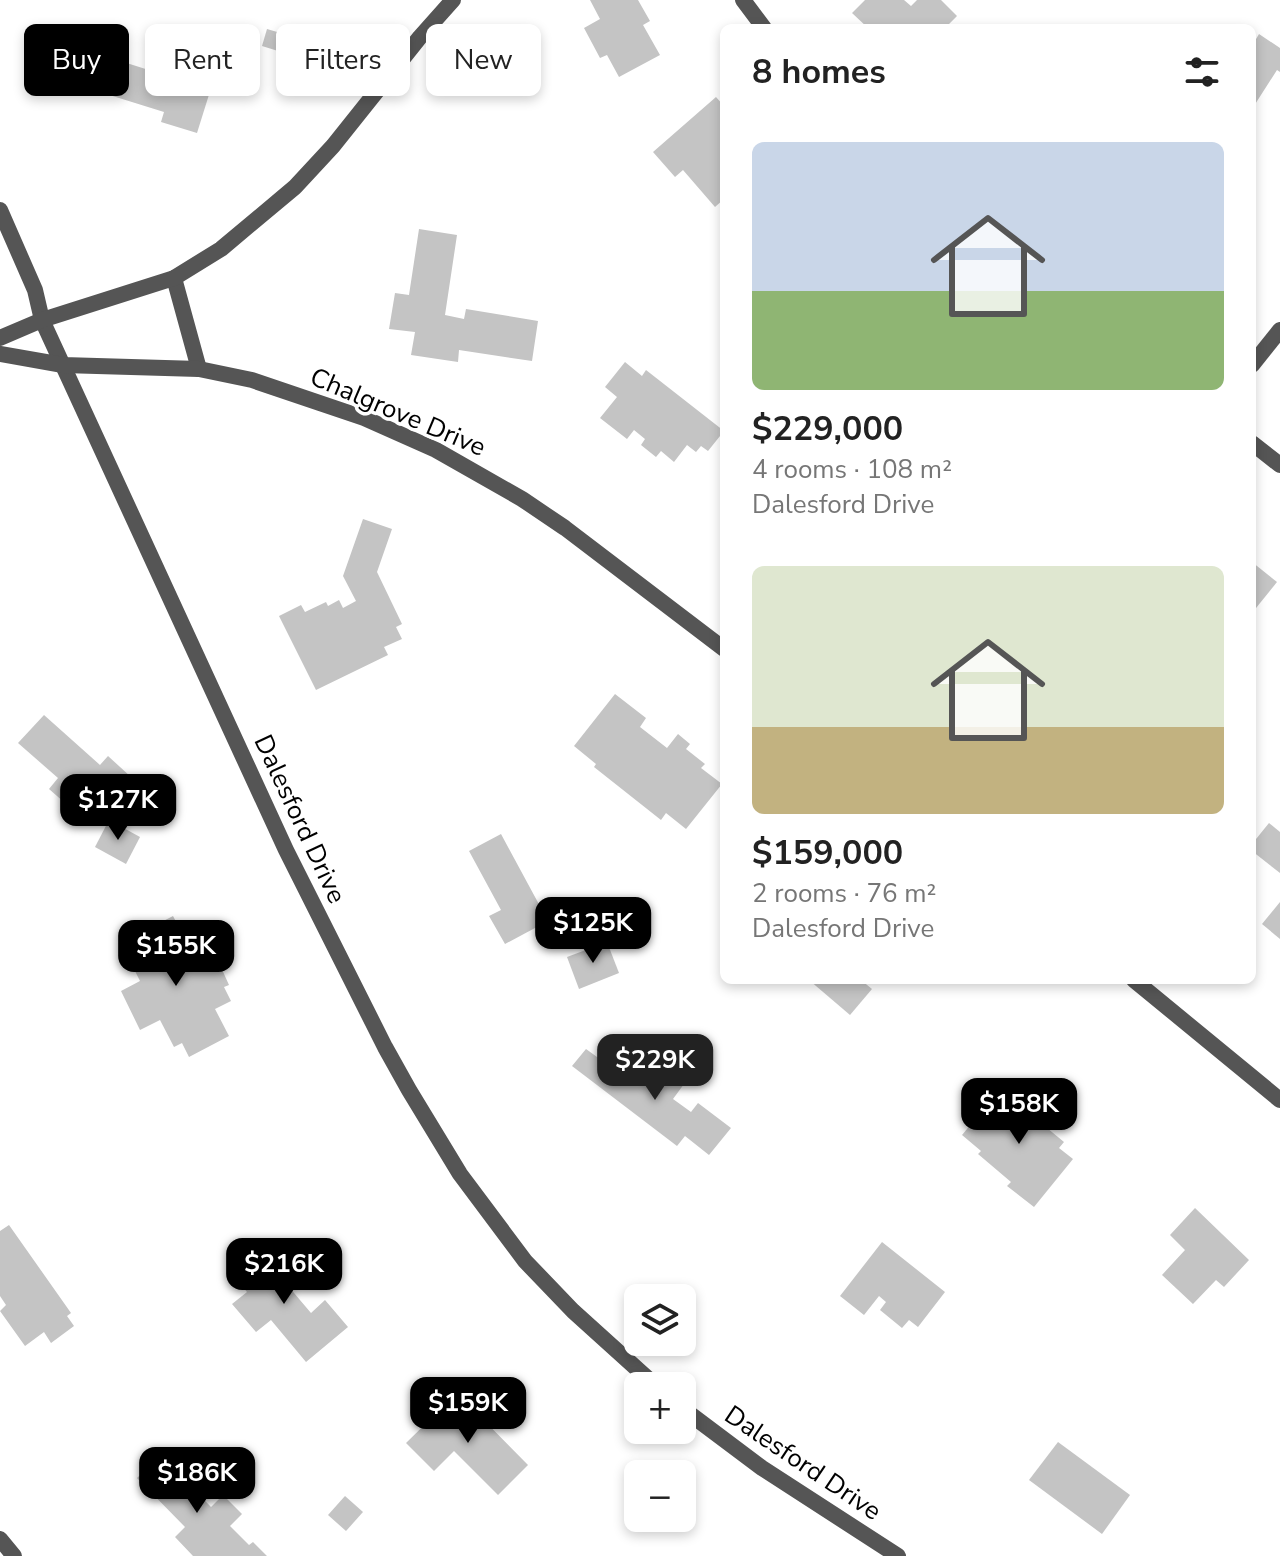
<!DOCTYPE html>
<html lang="en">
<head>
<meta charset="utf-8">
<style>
  body { margin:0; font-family:"Nunito Sans",sans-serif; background:#f6f6f6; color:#222; height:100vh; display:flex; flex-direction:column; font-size:30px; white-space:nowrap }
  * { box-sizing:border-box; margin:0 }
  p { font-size:26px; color:#767676 }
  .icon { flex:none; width:44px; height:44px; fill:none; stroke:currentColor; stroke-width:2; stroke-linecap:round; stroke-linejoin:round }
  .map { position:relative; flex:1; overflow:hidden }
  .panel { position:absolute; left:720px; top:24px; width:536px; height:960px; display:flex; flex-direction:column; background:#fff; border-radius:12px; box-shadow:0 4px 12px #0003 }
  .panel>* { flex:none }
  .banner { position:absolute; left:24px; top:24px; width:576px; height:72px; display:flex; gap:16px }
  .buttons { position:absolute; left:624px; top:1284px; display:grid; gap:16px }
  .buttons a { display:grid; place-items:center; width:72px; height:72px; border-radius:12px; background:#fff; box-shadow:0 4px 12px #0003; font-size:40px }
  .price { position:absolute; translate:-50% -68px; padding:0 18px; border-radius:16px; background:#000; color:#fff; font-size:26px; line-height:52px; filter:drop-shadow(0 2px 4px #0008) }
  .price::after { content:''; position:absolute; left:50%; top:48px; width:24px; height:18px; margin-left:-12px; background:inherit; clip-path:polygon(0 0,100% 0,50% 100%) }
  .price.active { background:#222; color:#fff }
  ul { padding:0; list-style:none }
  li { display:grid; align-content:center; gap:16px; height:424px; padding:0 32px }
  li span { display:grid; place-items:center; height:248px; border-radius:12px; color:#555 }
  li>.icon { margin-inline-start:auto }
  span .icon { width:144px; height:144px; fill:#fffc; stroke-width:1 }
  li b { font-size:34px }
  h2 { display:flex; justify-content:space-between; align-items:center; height:96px; padding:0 32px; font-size:34px }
  .tag { padding:0 28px; border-radius:12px; background:#fff; box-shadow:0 4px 12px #0003; font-size:28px; line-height:72px }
  .tag.active { background:#000; color:#fff }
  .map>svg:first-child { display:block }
  .building { fill:#c4c4c4 }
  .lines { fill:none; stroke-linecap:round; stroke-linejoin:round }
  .minor { stroke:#555; stroke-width:16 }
  .labels { text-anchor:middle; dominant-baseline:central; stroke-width:7; stroke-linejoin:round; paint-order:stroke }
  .street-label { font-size:26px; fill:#000; stroke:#fff }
</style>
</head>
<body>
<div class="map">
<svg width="1280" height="1556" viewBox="0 0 1280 1556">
  <rect width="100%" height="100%" fill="#fff"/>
  <g class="building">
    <polygon points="590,0 638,0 650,21 643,25 660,55 619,77 607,55 600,58 584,28 600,19"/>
    <polygon points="865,0 904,0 911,6 917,0 941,0 957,16 945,28 868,28 852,13"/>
    <polygon points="267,29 284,34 278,51 262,46"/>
    <polygon points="1259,34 1280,48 1280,72 1277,70 1252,109 1252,46"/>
    <polygon points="181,57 217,69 197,133 161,122 164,112 103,93 114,59 174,78"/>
    <polygon points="716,97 724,106 724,136 721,138 724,141 724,199 715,207 683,170 675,177 653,152"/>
    <polygon points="419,229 457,235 445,315 464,319 466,309 538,321 532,361 459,350 458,362 411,355 415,332 389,329 395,293 409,295"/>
    <polygon points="625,362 642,376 646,370 724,431 708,451 701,446 696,452 687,445 674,462 661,451 656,457 641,445 645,439 634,430 627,439 600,418 617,397 605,387"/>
    <polygon points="363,519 392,529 377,572 402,624 396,627 402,639 384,647 388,655 316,690 279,616 301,605 305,612 326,602 328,606 339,600 343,608 356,601 343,576"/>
    <polygon points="1252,562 1277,582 1252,613"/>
    <polygon points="615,694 646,718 640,727 667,748 678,734 690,744 686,749 705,764 701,768 722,784 686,829 666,813 661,820 594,767 596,764 574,746"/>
    <polygon points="44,715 100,765 108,756 131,777 89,824 49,789 58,778 18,743"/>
    <polygon points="109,820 140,837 126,864 95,847"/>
    <polygon points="1269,823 1280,832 1280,873 1252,851 1252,844"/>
    <polygon points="501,834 548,921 505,944 489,916 501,910 469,851"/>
    <polygon points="1280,902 1280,939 1262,924"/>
    <polygon points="173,916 191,950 186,952 192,964 208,955 214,968 220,965 229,985 224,987 231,1001 215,1009 229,1036 189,1057 182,1043 174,1047 160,1020 140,1030 121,991 140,981 121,943"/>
    <polygon points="607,942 619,973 579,989 567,957"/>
    <polygon points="809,980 861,980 872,989 850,1015"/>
    <polygon points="586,1049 615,1070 623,1060 651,1082 663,1068 684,1084 673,1099 691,1112 698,1103 731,1128 709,1155 685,1136 677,1146 572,1066"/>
    <polygon points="1011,1086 1041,1111 1030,1124 1036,1130 1041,1123 1064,1142 1059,1148 1073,1159 1034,1207 1007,1186 1011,1182 978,1154 981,1151 962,1135 982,1111 987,1115"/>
    <polygon points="1195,1208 1249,1260 1224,1287 1216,1280 1193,1304 1162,1275 1185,1250 1170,1235"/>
    <polygon points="9,1225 71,1313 67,1316 74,1326 51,1343 44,1332 25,1346 0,1311 6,1305 0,1296 0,1231"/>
    <polygon points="882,1242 945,1292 918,1327 909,1320 902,1328 880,1310 886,1302 879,1296 864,1315 840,1296"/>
    <polygon points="272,1244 294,1271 283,1280 311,1313 325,1300 348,1327 306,1362 271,1320 256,1332 232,1304 247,1292 234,1276"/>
    <polygon points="457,1393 528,1465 498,1495 454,1451 434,1471 406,1443"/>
    <polygon points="1058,1442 1130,1495 1102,1534 1029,1480"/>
    <polygon points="161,1455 211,1507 223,1495 242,1514 230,1526 249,1545 253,1542 267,1556 193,1556 175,1537 185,1527 137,1478"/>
    <polygon points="345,1496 363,1512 346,1531 328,1515"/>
  </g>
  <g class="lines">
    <g class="minor">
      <polyline points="743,0 764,28"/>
      <polyline points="0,210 35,290 42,320 286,850 385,1047 409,1090 460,1174 525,1261 573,1311 656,1386"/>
      <polyline points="174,278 199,369"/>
      <polyline points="0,338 42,320 174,278 221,249 295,187 333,146 420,37 453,0"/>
      <polyline points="0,354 63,365 199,369 252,380 364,418 436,450 522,499 565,528 724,649"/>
      <polyline points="1252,365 1280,330"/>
      <polyline points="1252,443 1280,465"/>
      <polyline points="1134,980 1280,1100"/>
      <polyline points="682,1408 762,1468 898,1556"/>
      <polyline points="0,1539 14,1556"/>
    </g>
  </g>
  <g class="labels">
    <g class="street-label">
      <text transform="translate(398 412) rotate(23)">Chalgrove Drive</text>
      <text transform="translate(300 819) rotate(65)">Dalesford Drive</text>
      <text transform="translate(803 1463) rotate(34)">Dalesford Drive</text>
    </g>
  </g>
</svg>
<div class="buttons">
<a><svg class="icon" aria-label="layers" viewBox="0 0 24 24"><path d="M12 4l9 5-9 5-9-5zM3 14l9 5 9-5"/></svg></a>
<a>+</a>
<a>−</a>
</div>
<b class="price" style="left:118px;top:842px">$127K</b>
<b class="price" style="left:593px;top:965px">$125K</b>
<b class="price" style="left:176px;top:988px">$155K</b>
<b class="price active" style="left:655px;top:1102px">$229K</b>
<b class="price" style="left:1019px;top:1146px">$158K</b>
<b class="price" style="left:284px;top:1306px">$216K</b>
<b class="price" style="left:468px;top:1445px">$159K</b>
<b class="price" style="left:197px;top:1515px">$186K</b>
<div class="banner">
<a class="tag active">Buy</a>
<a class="tag">Rent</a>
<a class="tag">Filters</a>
<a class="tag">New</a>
</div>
<section class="panel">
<h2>8 homes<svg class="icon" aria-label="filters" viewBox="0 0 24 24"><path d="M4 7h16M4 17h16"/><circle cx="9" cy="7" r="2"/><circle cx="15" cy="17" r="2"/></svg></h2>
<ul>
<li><span style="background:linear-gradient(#c9d6e8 60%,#8fb573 0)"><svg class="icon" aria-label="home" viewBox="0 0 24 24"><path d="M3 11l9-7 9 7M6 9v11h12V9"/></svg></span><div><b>$229,000</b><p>4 rooms · 108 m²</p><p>Dalesford Drive</p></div></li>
<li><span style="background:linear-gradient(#dfe7d0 65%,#c2b280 0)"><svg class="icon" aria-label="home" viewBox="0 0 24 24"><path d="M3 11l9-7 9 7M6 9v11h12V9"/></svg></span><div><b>$159,000</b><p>2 rooms · 76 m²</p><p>Dalesford Drive</p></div></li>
</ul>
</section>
</div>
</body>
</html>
